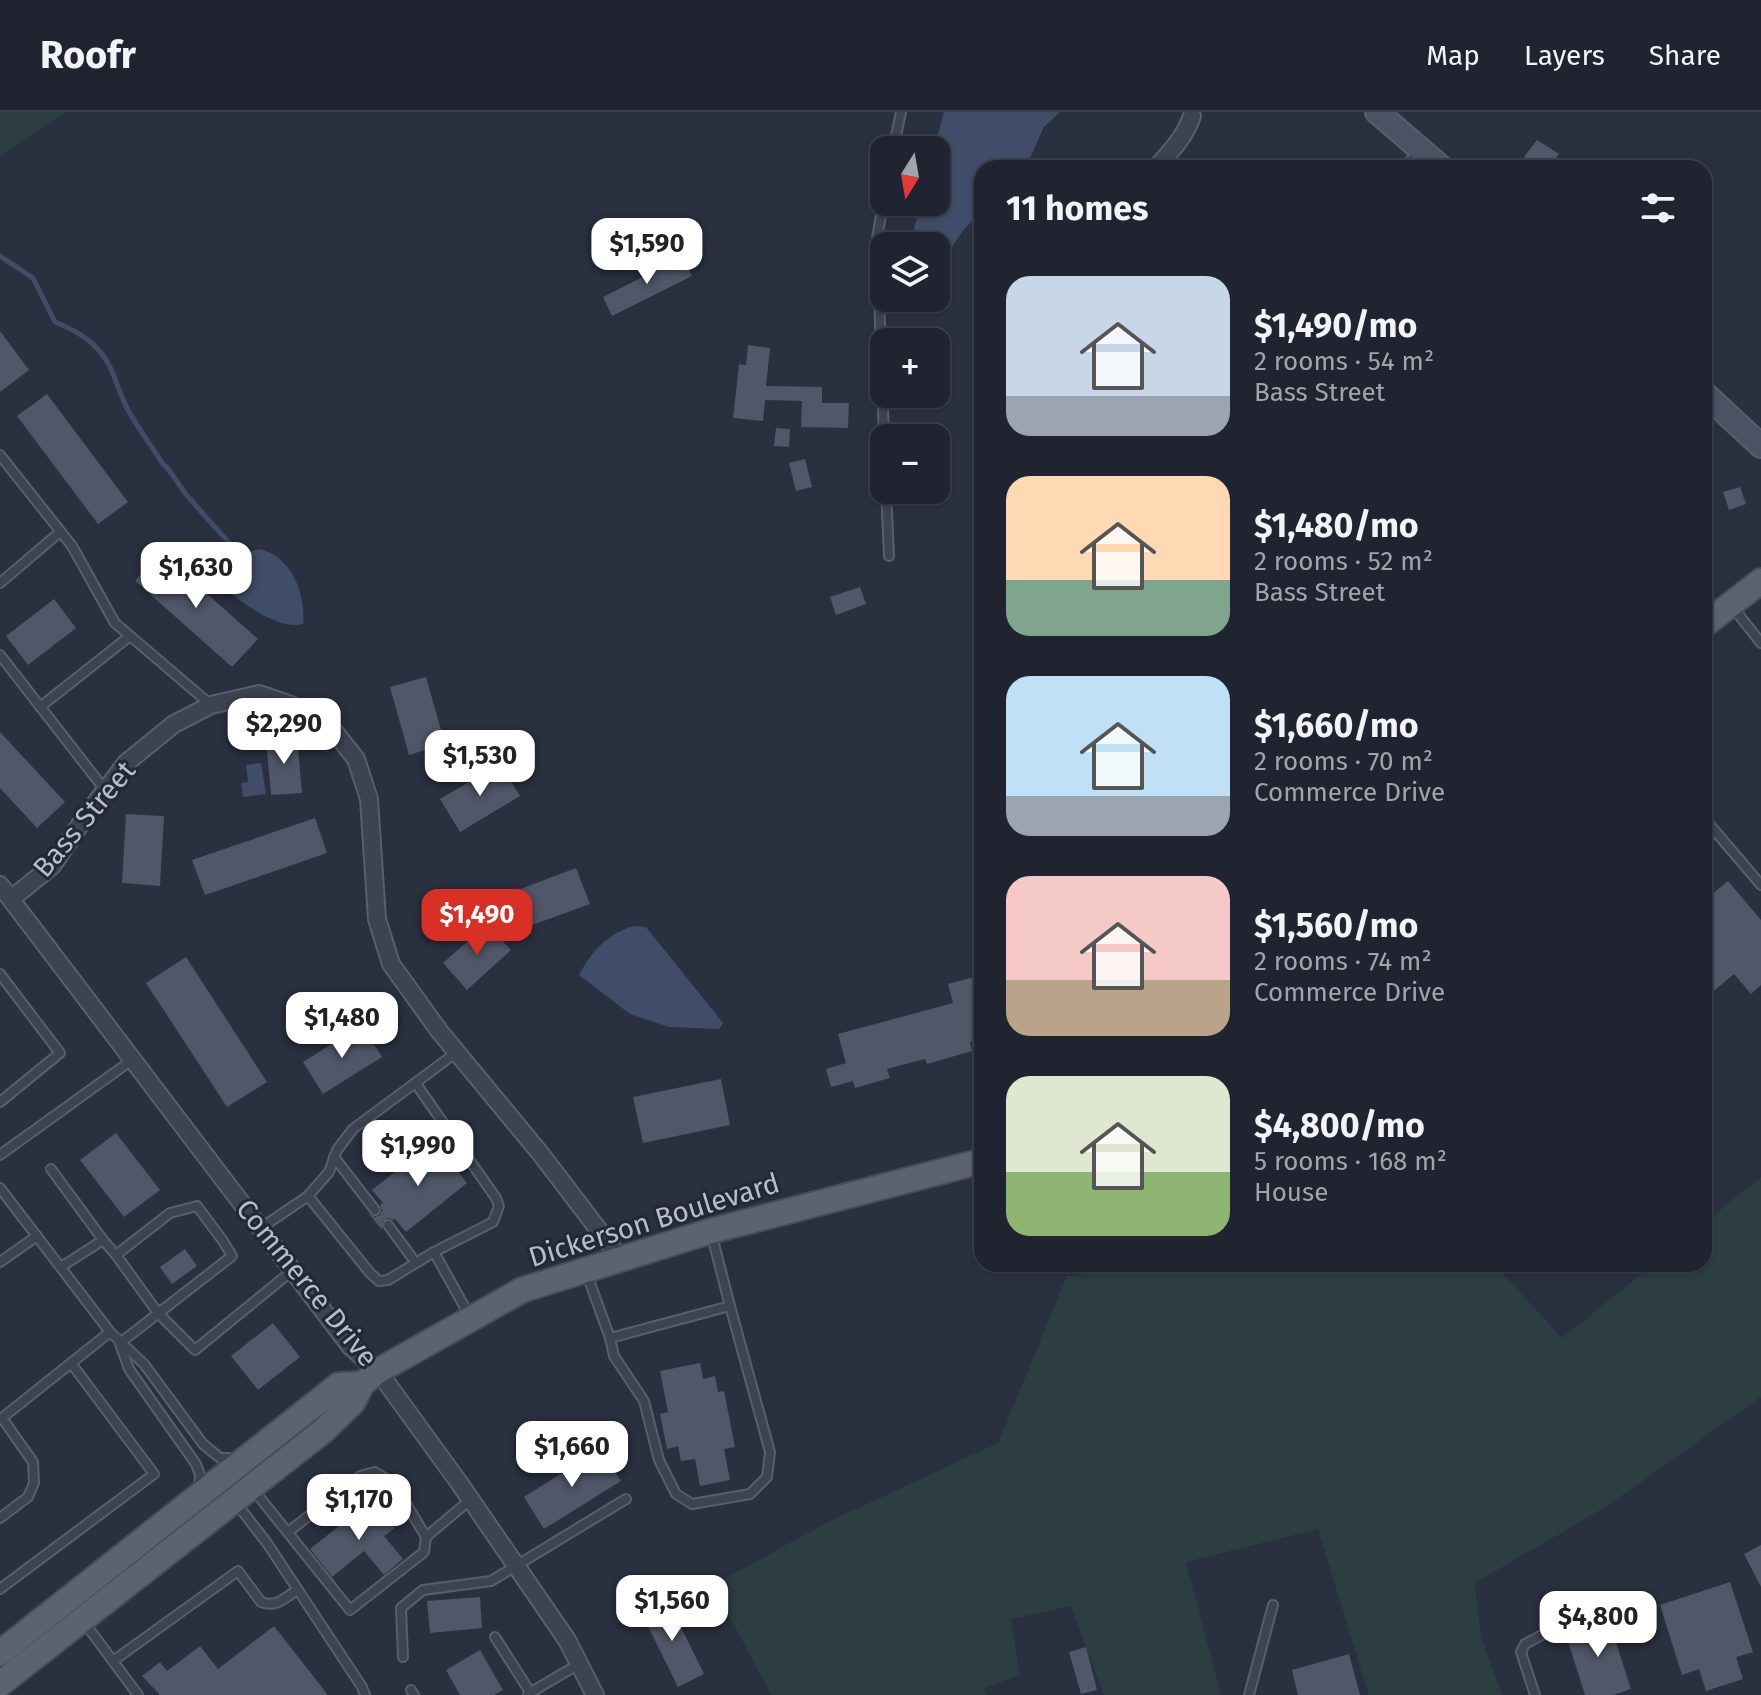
<!DOCTYPE html>
<html lang="en">
<head>
<meta charset="utf-8">
<style>
  body { margin:0; font-family:"Fira Sans",sans-serif; background:#2c303c; color:#f1f3f6; height:100vh; display:flex; flex-direction:column; font-size:30px; white-space:nowrap }
  * { box-sizing:border-box; margin:0 }
  p { font-size:26px; color:#a1a4ab }
  .icon { flex:none; width:44px; height:44px; fill:none; stroke:currentColor; stroke-width:2; stroke-linecap:round; stroke-linejoin:round }
  .map { position:relative; flex:1; overflow:hidden }
  .panel { position:absolute; left:974px; top:48px; width:738px; height:1112px; display:flex; flex-direction:column; background:#1f2430; border-radius:24px; box-shadow:0 2px 6px #0004,0 0 0 2px #3c414c }
  .panel>* { flex:none }
  .needle { width:52px; rotate:191deg }
  .fabs { position:absolute; left:870px; top:24px; display:grid; gap:16px }
  .fabs a { display:grid; place-items:center; width:80px; height:80px; border-radius:16px; background:#1f2430; box-shadow:0 2px 6px #0004,0 0 0 2px #3c414c; font-size:40px }
  .price { position:absolute; translate:-50% -68px; padding:0 18px; border-radius:16px; background:#fff; color:#222; font-size:26px; line-height:52px; filter:drop-shadow(0 2px 4px #0008) }
  .price::after { content:''; position:absolute; left:50%; top:48px; width:24px; height:18px; margin-left:-12px; background:inherit; clip-path:polygon(0 0,100% 0,50% 100%) }
  .price.selected { background:#d93025; color:#fff }
  ul { padding:0; list-style:none }
  li { display:flex; align-items:center; gap:24px; height:200px; padding:0 32px }
  li span { display:grid; place-items:center; flex:none; width:224px; height:160px; border-radius:24px; color:#555 }
  li>.icon { margin-inline-start:auto }
  span .icon { width:96px; height:96px; fill:#fffc; stroke-width:1 }
  li b { font-size:34px }
  h2 { display:flex; justify-content:space-between; align-items:center; height:96px; padding:0 32px; font-size:34px }
  header { display:flex; align-items:center; gap:48px; box-sizing:border-box; height:112px; padding:0 40px; background:#1f2430; border-bottom:2px solid #3c414c }
  header strong { font-size:38px }
  nav { display:flex; gap:44px; margin-inline-start:auto; font-size:28px }
  .map>svg:first-child { display:block }
  .green { fill:#2c3e42 }
  .water { fill:#414c68 }
  .lines { fill:none; stroke-linecap:round; stroke-linejoin:round }
  .stream { stroke:#414c68; stroke-width:5 }
  .building { fill:#505769 }
  .service-casing { stroke:#585e6b; stroke-width:12 }
  .minor-casing { stroke:#585e6b; stroke-width:20 }
  .secondary-casing { stroke:#585e6b; stroke-width:26 }
  .primary-casing { stroke:#474c5a; stroke-width:28 }
  .service { stroke:#3d4350; stroke-width:8 }
  .minor { stroke:#3d4350; stroke-width:16 }
  .secondary { stroke:#4c5163; stroke-width:22 }
  .primary { stroke:#5c6270; stroke-width:24 }
  .labels { text-anchor:middle; dominant-baseline:central; stroke-width:6; stroke-linejoin:round; paint-order:stroke }
  .street-label { font-size:28px; fill:#babeca; stroke:#222836 }
</style>
</head>
<body>
<header>
<strong>Roofr</strong>
<nav><a>Map</a><a>Layers</a><a>Share</a></nav>
</header>
<div class="map">
<svg width="1761" height="1583" viewBox="0 0 1761 1583">
  <rect width="100%" height="100%" fill="#293040"/>
  <g class="green">
    <polygon points="0,0 65,0 0,44"/>
    <polygon points="1761,1065 1761,1285 1607,1394 1475,1471 1481,1525 1502,1583 1369,1583 1318,1417 1186,1450 1221,1583 1104,1583 1071,1494 1011,1507 1020,1563 984,1576 986,1583 771,1583 713,1473 828,1410 998,1331 1067,1164 1166,1152 1494,1152 1562,1226 1654,1152 1704,1152 1704,1111"/>
  </g>
  <g class="water">
    <polygon points="944,0 1060,0 1044,15 1030,46 1021,56 982,56 982,98 962,120 936,159 936,134 913,134 912,125 921,90 936,90 936,38 934,38"/>
    <path d="M 259,437 C 292,444 306,482 303,512 C 278,519 241,489 222,475 L 240,443 Z"/>
    <polygon points="261,651 266,682 243,685 241,671 248,670 246,653"/>
    <path d="M 633,814 L 646,815 L 723,911 L 719,917 L 669,915 L 630,902 L 579,863 C 592,839 606,823 633,814 Z"/>
  </g>
  <g class="lines">
    <path class="stream" d="M 0,144 L 33,166 L 55,210 C 80,220 100,233 111,257 C 117,271 121,285 128,298 C 138,316 151,333 162,351 C 172,359 177,371 185,381 C 204,404 225,425 244,448"/>
  </g>
  <g class="building">
    <polygon points="1537,28 1559,42 1549,56 1540,56 1524,45"/>
    <polygon points="682,145 692,164 612,204 603,185"/>
    <polygon points="0,219 29,258 0,280"/>
    <polygon points="748,233 770,236 766,274 822,275 822,291 849,291 848,316 801,315 802,289 765,288 763,309 733,306 739,252 746,253"/>
    <polygon points="47,282 128,390 98,412 17,304"/>
    <polygon points="776,316 790,317 789,335 774,334"/>
    <polygon points="805,347 812,375 796,379 789,351"/>
    <polygon points="1740,375 1746,392 1729,398 1723,380"/>
    <polygon points="160,440 258,527 232,555 135,469"/>
    <polygon points="860,475 866,492 836,503 830,485"/>
    <polygon points="54,487 76,516 28,553 6,524"/>
    <polygon points="426,565 445,632 409,643 390,575"/>
    <polygon points="0,620 65,690 37,716 0,676"/>
    <polygon points="297,625 302,681 271,683 266,628"/>
    <polygon points="500,652 520,684 460,720 440,687"/>
    <polygon points="126,702 164,704 160,774 122,771"/>
    <polygon points="315,706 327,741 205,783 192,748"/>
    <polygon points="576,756 590,792 524,816 510,781"/>
    <polygon points="1728,769 1761,808 1761,873 1751,882 1734,862 1704,887 1704,789"/>
    <polygon points="487,812 511,838 467,878 443,851"/>
    <polygon points="186,845 267,970 227,995 146,871"/>
    <polygon points="982,863 982,927 970,930 972,939 927,952 925,947 887,957 890,966 855,976 853,969 831,975 826,957 846,951 838,922 953,891 948,872"/>
    <polygon points="362,913 382,945 323,982 303,950"/>
    <polygon points="721,967 730,1013 643,1031 633,985"/>
    <polygon points="116,1021 160,1078 124,1105 80,1048"/>
    <polygon points="434,1029 467,1071 406,1120 395,1107 393,1108 388,1106 382,1110 382,1118 369,1102 375,1105 380,1103 382,1098 380,1093 383,1091 372,1078"/>
    <polygon points="185,1137 197,1154 172,1172 160,1155"/>
    <polygon points="273,1211 300,1245 258,1278 231,1244"/>
    <polygon points="700,1251 703,1267 715,1264 718,1280 724,1279 735,1335 724,1337 730,1368 700,1374 695,1347 681,1349 678,1334 667,1337 660,1302 668,1300 660,1259"/>
    <polygon points="600,1337 621,1369 544,1417 524,1385"/>
    <polygon points="372,1388 395,1416 384,1424 403,1447 384,1463 364,1439 332,1465 310,1437"/>
    <polygon points="1761,1433 1761,1475 1744,1442"/>
    <polygon points="1730,1470 1753,1540 1736,1545 1743,1567 1706,1579 1699,1557 1682,1563 1660,1493"/>
    <polygon points="480,1485 482,1516 430,1521 427,1489"/>
    <polygon points="667,1487 704,1562 678,1575 641,1500"/>
    <polygon points="1608,1506 1631,1577 1613,1583 1585,1583 1565,1520"/>
    <polygon points="274,1514 328,1583 160,1583 142,1564 160,1550 167,1559 200,1534 218,1557"/>
    <polygon points="1086,1535 1097,1578 1081,1582 1069,1540"/>
    <polygon points="480,1538 503,1578 494,1583 460,1583 446,1558"/>
    <polygon points="1349,1542 1360,1583 1298,1583 1292,1558"/>
  </g>
  <g class="lines">
    <defs>
      <g id="service">
        <polyline points="893,38 901,0"/>
        <polyline points="1404,56 1420,38"/>
        <polyline points="884,87 877,126 884,326"/>
        <polyline points="0,343 72,434 115,511 211,593"/>
        <polyline points="886,378 889,444"/>
        <polyline points="0,471 60,420"/>
        <polyline points="1731,493 1761,531"/>
        <polyline points="0,543 105,678"/>
        <polyline points="40,595 130,524"/>
        <polyline points="1704,706 1761,773"/>
        <polyline points="0,862 60,941 0,990"/>
        <polyline points="416,972 496,1086 499,1094 493,1110 434,1140"/>
        <polyline points="0,1043 132,948"/>
        <polyline points="334,1045 375,1098"/>
        <polyline points="51,1057 103,1128"/>
        <polyline points="0,1076 110,1220 144,1252 203,1332 220,1346 238,1346"/>
        <polyline points="308,1084 329,1060 337,1038 353,1017 457,940"/>
        <polyline points="388,1113 416,1151"/>
        <polyline points="261,1116 308,1084 370,1161 379,1169 388,1168 434,1140 469,1203"/>
        <polyline points="116,1143 158,1201 195,1238 293,1158"/>
        <polyline points="0,1150 37,1124"/>
        <polyline points="61,1155 103,1128 116,1143 170,1101 197,1094 223,1129 232,1144 120,1231"/>
        <polyline points="586,1160 610,1226 730,1194 712,1124"/>
        <polyline points="610,1226 614,1244 644,1289 659,1348 676,1382 692,1392 750,1382 767,1365 770,1340 730,1194"/>
        <polyline points="120,1232 129,1257 196,1352 200,1363 199,1375"/>
        <polyline points="252,1376 350,1498 424,1440 426,1425 407,1393 386,1367 375,1360 360,1364 288,1420"/>
        <polyline points="236,1391 267,1431 362,1575 365,1583"/>
        <polyline points="0,1406 28,1385 34,1371 33,1350 2,1306 110,1220"/>
        <polyline points="426,1425 470,1388"/>
        <polyline points="0,1477 154,1362 71,1251"/>
        <polyline points="84,1510 138,1583"/>
        <polyline points="495,1525 530,1580"/>
        <polyline points="403,1545 401,1496 423,1478 491,1469 626,1387"/>
        <path d="M 113,1549 L 238,1459 L 261,1490 C 276,1496 285,1486 297,1478"/>
        <polyline points="411,1578 414,1583"/>
        <polyline points="528,1582 579,1552"/>
        <polyline points="1249,1583 1273,1493"/>
        <polyline points="1535,1583 1521,1540 1525,1532 1546,1521"/>
      </g>
      <g id="minor">
        <path d="M 1156,56 C 1170,40 1185,25 1192,4"/>
        <polyline points="0,773 350,1234 378,1259 460,1372 567,1528 595,1583"/>
        <polyline points="11,787 52,754 88,701 126,651 174,612 211,593 259,582 291,593 326,609 356,647 369,687 377,807 391,852 440,920 540,1041 620,1146"/>
      </g>
      <g id="secondary">
        <polyline points="1377,0 1442,56"/>
        <polyline points="1704,281 1761,334"/>
      </g>
      <g id="primary">
        <polyline points="1704,513 1761,469"/>
        <polyline points="0,1541 339,1273 362,1272"/>
        <polyline points="0,1572 323,1319 353,1290 362,1272 378,1259 522,1178 711,1119 982,1049"/>
      </g>
    </defs>
    <use href="#service" class="service-casing"/>
    <use href="#minor" class="minor-casing"/>
    <use href="#secondary" class="secondary-casing"/>
    <use href="#primary" class="primary-casing"/>
    <use href="#service" class="service"/>
    <use href="#minor" class="minor"/>
    <use href="#secondary" class="secondary"/>
    <use href="#primary" class="primary"/>
  </g>
  <g class="labels">
    <g class="street-label">
      <text transform="translate(84 707) rotate(-50)">Bass Street</text>
      <text transform="translate(654 1108) rotate(-17)">Dickerson Boulevard</text>
      <text transform="translate(307 1171) rotate(51)">Commerce Drive</text>
    </g>
  </g>
</svg>
<div class="fabs">
<a><svg class="needle" viewBox="-14 -14 28 28"><path d="M0-13l5 13h-10z" fill="#e53935"/><path d="M0 13l5-13h-10z" fill="#a1a4ab"/></svg></a>
<a><svg class="icon" aria-label="layers" viewBox="0 0 24 24"><path d="M12 4l9 5-9 5-9-5zM3 14l9 5 9-5"/></svg></a>
<a>+</a>
<a>−</a>
</div>
<b class="price" style="left:647px;top:174px">$1,590</b>
<b class="price" style="left:196px;top:498px">$1,630</b>
<b class="price" style="left:284px;top:654px">$2,290</b>
<b class="price" style="left:480px;top:686px">$1,530</b>
<b class="price selected" style="left:477px;top:845px">$1,490</b>
<b class="price" style="left:342px;top:948px">$1,480</b>
<b class="price" style="left:418px;top:1076px">$1,990</b>
<b class="price" style="left:572px;top:1377px">$1,660</b>
<b class="price" style="left:359px;top:1430px">$1,170</b>
<b class="price" style="left:672px;top:1531px">$1,560</b>
<b class="price" style="left:1598px;top:1547px">$4,800</b>
<section class="panel">
<h2>11 homes<svg class="icon" aria-label="filters" viewBox="0 0 24 24"><path d="M4 7h16M4 17h16"/><circle cx="9" cy="7" r="2"/><circle cx="15" cy="17" r="2"/></svg></h2>
<ul>
<li><span style="background:linear-gradient(#c9d6e8 75%,#9aa5b1 0)"><svg class="icon" aria-label="home" viewBox="0 0 24 24"><path d="M3 11l9-7 9 7M6 9v11h12V9"/></svg></span><div><b>$1,490/mo</b><p>2 rooms · 54 m²</p><p>Bass Street</p></div></li>
<li><span style="background:linear-gradient(#ffd9b3 65%,#7fa58c 0)"><svg class="icon" aria-label="home" viewBox="0 0 24 24"><path d="M3 11l9-7 9 7M6 9v11h12V9"/></svg></span><div><b>$1,480/mo</b><p>2 rooms · 52 m²</p><p>Bass Street</p></div></li>
<li><span style="background:linear-gradient(#bfe0f5 75%,#9aa5b1 0)"><svg class="icon" aria-label="home" viewBox="0 0 24 24"><path d="M3 11l9-7 9 7M6 9v11h12V9"/></svg></span><div><b>$1,660/mo</b><p>2 rooms · 70 m²</p><p>Commerce Drive</p></div></li>
<li><span style="background:linear-gradient(#f6c9c9 65%,#b9a48a 0)"><svg class="icon" aria-label="home" viewBox="0 0 24 24"><path d="M3 11l9-7 9 7M6 9v11h12V9"/></svg></span><div><b>$1,560/mo</b><p>2 rooms · 74 m²</p><p>Commerce Drive</p></div></li>
<li><span style="background:linear-gradient(#dfe7d0 60%,#8fb573 0)"><svg class="icon" aria-label="home" viewBox="0 0 24 24"><path d="M3 11l9-7 9 7M6 9v11h12V9"/></svg></span><div><b>$4,800/mo</b><p>5 rooms · 168 m²</p><p>House</p></div></li>
</ul>
</section>
</div>
</body>
</html>
